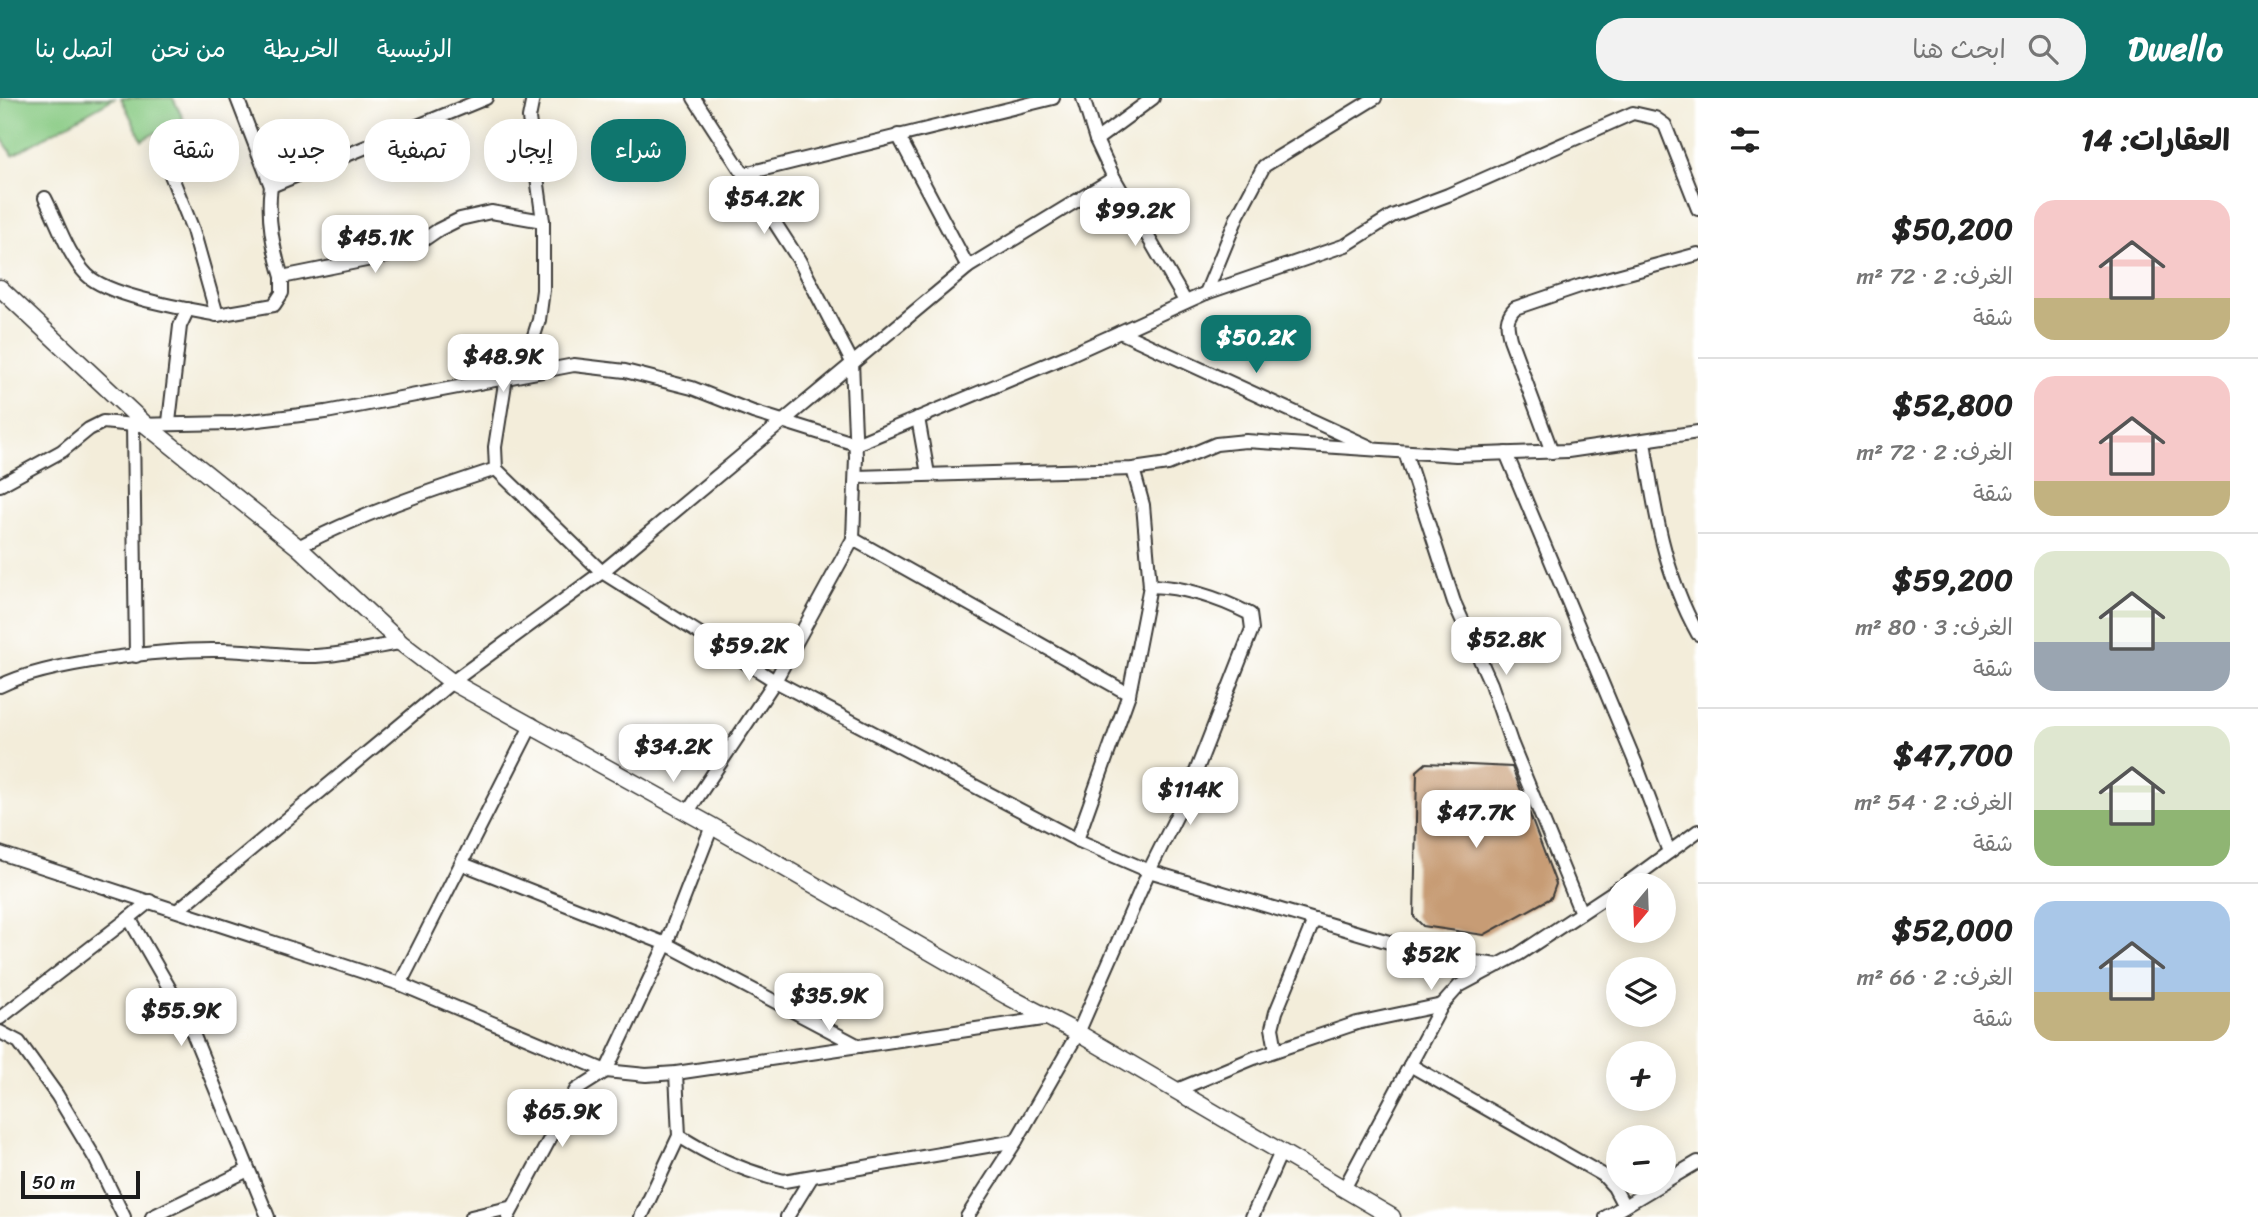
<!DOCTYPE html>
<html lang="ar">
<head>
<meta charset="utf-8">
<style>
  body { margin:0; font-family:Sriracha,"Playpen Sans Arabic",sans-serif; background:#f2f2f2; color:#222; direction:rtl; height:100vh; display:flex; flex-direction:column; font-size:26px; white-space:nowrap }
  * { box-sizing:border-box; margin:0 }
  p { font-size:23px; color:#767676 }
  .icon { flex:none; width:38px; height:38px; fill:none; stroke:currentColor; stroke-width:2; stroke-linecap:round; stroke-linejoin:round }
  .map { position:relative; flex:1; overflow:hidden; direction:ltr }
  .details { display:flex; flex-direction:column; background:#fff; width:560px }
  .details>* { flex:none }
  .top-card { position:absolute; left:21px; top:21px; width:665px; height:63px; direction:rtl; display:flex; gap:14px }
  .needle { width:46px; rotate:199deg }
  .fabs { position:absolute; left:1606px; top:775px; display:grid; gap:14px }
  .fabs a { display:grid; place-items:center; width:70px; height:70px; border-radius:50%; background:#fff; box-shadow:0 4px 18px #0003; font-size:35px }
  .scale { position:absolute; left:21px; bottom:18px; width:119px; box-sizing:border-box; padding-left:7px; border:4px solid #1c1c1c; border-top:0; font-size:19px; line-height:24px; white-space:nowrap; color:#1c1c1c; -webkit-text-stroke:5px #fff; paint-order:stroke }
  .price { position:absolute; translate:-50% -60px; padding:0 16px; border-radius:14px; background:#fff; color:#222; font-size:23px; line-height:46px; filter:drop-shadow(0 2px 4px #0008) }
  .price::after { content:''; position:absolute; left:50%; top:42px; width:21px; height:16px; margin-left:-10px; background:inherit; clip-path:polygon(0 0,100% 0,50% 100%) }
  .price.on { background:#0f766e; color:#fff }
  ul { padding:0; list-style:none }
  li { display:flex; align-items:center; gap:21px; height:175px; padding:0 28px }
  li+li { border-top:2px solid #e0e0e0 }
  li span { display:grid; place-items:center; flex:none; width:196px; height:140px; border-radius:21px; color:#555 }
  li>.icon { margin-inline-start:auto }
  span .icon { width:84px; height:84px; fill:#fffc; stroke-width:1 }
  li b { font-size:30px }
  h2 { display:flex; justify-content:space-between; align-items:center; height:84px; padding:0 28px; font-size:30px }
  .pill { padding:0 24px; border-radius:28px; background:#fff; box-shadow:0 4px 18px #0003; font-size:24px; line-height:63px }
  .pill.on { background:#0f766e; color:#fff }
  header { display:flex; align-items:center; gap:42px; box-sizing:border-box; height:98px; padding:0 35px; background:#0f766e; color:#fff }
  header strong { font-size:33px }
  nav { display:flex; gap:38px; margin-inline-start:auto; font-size:24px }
  .search { width:490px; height:63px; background:#f2f2f2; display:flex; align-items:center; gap:18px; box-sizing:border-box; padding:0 24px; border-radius:28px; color:#767676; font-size:26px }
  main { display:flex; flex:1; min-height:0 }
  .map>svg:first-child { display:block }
  .green { fill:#88ca83; stroke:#527350; stroke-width:2 }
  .building { fill:#c79c74 }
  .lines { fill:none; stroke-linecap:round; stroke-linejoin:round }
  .minor-casing { stroke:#3c3b38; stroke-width:16 }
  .tertiary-casing { stroke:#3c3b38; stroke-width:19 }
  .minor { stroke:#fff; stroke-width:12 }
  .tertiary { stroke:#fff; stroke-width:16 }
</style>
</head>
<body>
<header>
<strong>Dwello</strong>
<div class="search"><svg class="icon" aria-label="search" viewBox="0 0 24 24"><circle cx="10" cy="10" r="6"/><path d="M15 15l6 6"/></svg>ابحث هنا</div>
<nav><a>الرئيسية</a><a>الخريطة</a><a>من نحن</a><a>اتصل بنا</a></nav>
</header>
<main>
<section class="details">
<h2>العقارات: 14<svg class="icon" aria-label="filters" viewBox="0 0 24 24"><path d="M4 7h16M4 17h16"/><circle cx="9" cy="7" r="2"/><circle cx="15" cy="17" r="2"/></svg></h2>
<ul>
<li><span style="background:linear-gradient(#f6c9c9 70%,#c2b280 0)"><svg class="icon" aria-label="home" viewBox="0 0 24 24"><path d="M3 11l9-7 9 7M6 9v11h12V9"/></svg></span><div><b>$50,200</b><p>الغرف: 2 · 72 m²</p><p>شقة</p></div></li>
<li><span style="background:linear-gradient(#f6c9c9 75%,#c2b280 0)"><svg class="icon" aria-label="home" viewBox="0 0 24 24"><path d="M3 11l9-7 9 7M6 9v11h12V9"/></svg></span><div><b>$52,800</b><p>الغرف: 2 · 72 m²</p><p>شقة</p></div></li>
<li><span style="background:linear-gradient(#dfe7d0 65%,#9aa5b1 0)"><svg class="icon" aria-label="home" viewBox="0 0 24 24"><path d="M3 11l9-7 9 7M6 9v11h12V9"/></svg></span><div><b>$59,200</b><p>الغرف: 3 · 80 m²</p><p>شقة</p></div></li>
<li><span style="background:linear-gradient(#dfe7d0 60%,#8fb573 0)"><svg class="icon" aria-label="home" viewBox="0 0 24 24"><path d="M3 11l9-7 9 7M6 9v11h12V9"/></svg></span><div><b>$47,700</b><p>الغرف: 2 · 54 m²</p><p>شقة</p></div></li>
<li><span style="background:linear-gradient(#a9c7e8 65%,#c2b280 0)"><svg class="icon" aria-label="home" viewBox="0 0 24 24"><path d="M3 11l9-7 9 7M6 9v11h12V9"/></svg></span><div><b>$52,000</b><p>الغرف: 2 · 66 m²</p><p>شقة</p></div></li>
</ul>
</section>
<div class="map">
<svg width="1698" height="1119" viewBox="0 0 1698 1119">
  <rect width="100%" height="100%" fill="#fff"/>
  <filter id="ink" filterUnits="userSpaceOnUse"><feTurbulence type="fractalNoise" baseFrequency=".0143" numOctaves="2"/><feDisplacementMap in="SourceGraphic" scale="14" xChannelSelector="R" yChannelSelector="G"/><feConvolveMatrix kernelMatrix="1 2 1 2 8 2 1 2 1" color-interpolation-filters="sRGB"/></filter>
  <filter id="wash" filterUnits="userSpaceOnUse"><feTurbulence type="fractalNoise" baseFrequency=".00686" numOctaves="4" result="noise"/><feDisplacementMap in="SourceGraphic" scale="28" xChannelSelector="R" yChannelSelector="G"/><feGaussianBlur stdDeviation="1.57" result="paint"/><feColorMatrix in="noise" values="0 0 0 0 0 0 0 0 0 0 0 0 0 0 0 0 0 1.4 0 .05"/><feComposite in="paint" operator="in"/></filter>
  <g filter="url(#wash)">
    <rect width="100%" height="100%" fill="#f3edda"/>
    <g class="green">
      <polygon points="0,0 114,0 13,57 0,38"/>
      <polygon points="121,0 173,0 194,43 169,53 157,34 142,42"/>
    </g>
    <g id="blocks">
      <polygon class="building" points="1426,665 1512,669 1556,786 1551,800 1484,837 1423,828 1414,819 1417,673"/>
    </g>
  </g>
  <g filter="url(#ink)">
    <use href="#blocks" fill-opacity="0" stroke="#3c3b38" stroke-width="2"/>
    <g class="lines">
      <defs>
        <g id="minor">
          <polyline points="237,0 271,88 486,0"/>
          <polyline points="898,37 968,169"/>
          <polyline points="1096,42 1153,0"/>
          <polyline points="744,76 1053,0"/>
          <polyline points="1114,80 1185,203"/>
          <path d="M 271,88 C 267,117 273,151 282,179"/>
          <path d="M 45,100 C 57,123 68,158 87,177 C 108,198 186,211 217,217 L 193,132 L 169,72"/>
          <polyline points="1206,195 1238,117 1264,68 1375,0"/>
          <polyline points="217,217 274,207 282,195 282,179 406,154 438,132 460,121 491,114 543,123"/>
          <polyline points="1120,234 1370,349"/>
          <polyline points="522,275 539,222 543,192 543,123 529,20 533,0"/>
          <polyline points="506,279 495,349 496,371 602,474 775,583 1077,742 1149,773 1416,852 1450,861 1499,867"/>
          <polyline points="918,320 928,376"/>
          <polyline points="169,324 180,228 188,211"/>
          <polyline points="133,327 136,558"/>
          <path d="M 1644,343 C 1654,410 1664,476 1698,536"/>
          <polyline points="1405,354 1454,504 1491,586 1511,644 1581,815"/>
          <path d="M 1552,354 L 1510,241 C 1507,228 1505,220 1515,210 L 1580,188 L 1698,156"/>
          <polyline points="1506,355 1636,666 1669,754"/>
          <polyline points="856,379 1133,371 1168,366 1216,346 1246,343 1456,357 1568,353 1698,334"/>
          <polyline points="0,387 62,353 89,331 103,324 133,327 233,325 326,314 574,267 625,273 692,290 753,314 856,346 1067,258 1206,195 1346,147 1392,118 1448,97 1633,15 1655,20 1665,27 1698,111"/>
          <polyline points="853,441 1129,596"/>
          <path d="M 298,449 C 361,416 429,393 496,371"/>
          <path d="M 0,588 C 47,564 166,551 220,552 C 250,552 280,558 311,558 C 340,558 371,549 401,545"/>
          <polyline points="687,715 775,583 853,441 856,359 852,264 799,162 694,0"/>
          <polyline points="1077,742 1129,596 1150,488"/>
          <polyline points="0,755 400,886 606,973 646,977 676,975 1050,920"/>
          <polyline points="463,766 666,846 859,948"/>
          <polyline points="1623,788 1698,733"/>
          <polyline points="150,803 129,820 187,921 268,1119"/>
          <polyline points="178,812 452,584 602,474 968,169 1114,80 1096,42 1083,0"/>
          <polyline points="400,886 532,626"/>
          <polyline points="0,920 129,820"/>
          <polyline points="0,934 19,944 57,997 96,1062 124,1119"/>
          <polyline points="1276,952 1272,930 1276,914 1314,822"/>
          <polyline points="1410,967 1603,1077 1614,1089 1624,1108"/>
          <polyline points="1177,992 1254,960 1357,925 1442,907"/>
          <path d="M 679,1038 C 712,1059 746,1074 784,1083 L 1016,1043"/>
          <polyline points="1664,1084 1698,1064"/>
          <polyline points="1344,1091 1442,907 1459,888 1519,856 1619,790"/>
          <polyline points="152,1119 248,1072"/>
          <polyline points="471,1119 513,1109"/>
          <polyline points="508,1119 576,992 606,973 666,846 712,728"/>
          <polyline points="641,1119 679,1038 676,975"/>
          <polyline points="787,1119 811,1080"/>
          <path d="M 967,1119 L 1016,1043 L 1078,935 L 1149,773 L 1186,699 L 1252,531 L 1250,516 C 1219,500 1184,489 1150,488 L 1143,407 L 1133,371"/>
          <polyline points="1252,1119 1281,1054"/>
          <polyline points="1606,1119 1663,1085"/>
        </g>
        <polyline id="tertiary" points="0,190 146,327 298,449 401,545 452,584 712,728 1007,898 1078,935 1392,1119"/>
      </defs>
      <use href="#minor" class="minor-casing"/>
      <use href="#tertiary" class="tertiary-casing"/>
      <use href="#minor" class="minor"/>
      <use href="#tertiary" class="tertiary"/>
    </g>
  </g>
</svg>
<div class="fabs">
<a><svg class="needle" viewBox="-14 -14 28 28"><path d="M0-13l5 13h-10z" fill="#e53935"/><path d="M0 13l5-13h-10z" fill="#767676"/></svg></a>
<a><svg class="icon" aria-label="layers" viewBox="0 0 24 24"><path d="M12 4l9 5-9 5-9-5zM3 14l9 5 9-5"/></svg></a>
<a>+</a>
<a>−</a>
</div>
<div class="scale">50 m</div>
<b class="price" style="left:764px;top:138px">$54.2K</b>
<b class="price" style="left:1135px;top:150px">$99.2K</b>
<b class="price" style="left:375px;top:177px">$45.1K</b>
<b class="price on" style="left:1256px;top:277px">$50.2K</b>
<b class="price" style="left:503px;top:296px">$48.9K</b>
<b class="price" style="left:1506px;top:579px">$52.8K</b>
<b class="price" style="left:749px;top:585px">$59.2K</b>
<b class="price" style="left:673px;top:686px">$34.2K</b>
<b class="price" style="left:1190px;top:729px">$114K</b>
<b class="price" style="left:1476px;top:752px">$47.7K</b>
<b class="price" style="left:1431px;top:894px">$52K</b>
<b class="price" style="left:829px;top:935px">$35.9K</b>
<b class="price" style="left:181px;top:950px">$55.9K</b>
<b class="price" style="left:562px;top:1051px">$65.9K</b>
<div class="top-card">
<a class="pill on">شراء</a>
<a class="pill">إيجار</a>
<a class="pill">تصفية</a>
<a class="pill">جديد</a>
<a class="pill">شقة</a>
</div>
</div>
</main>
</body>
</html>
